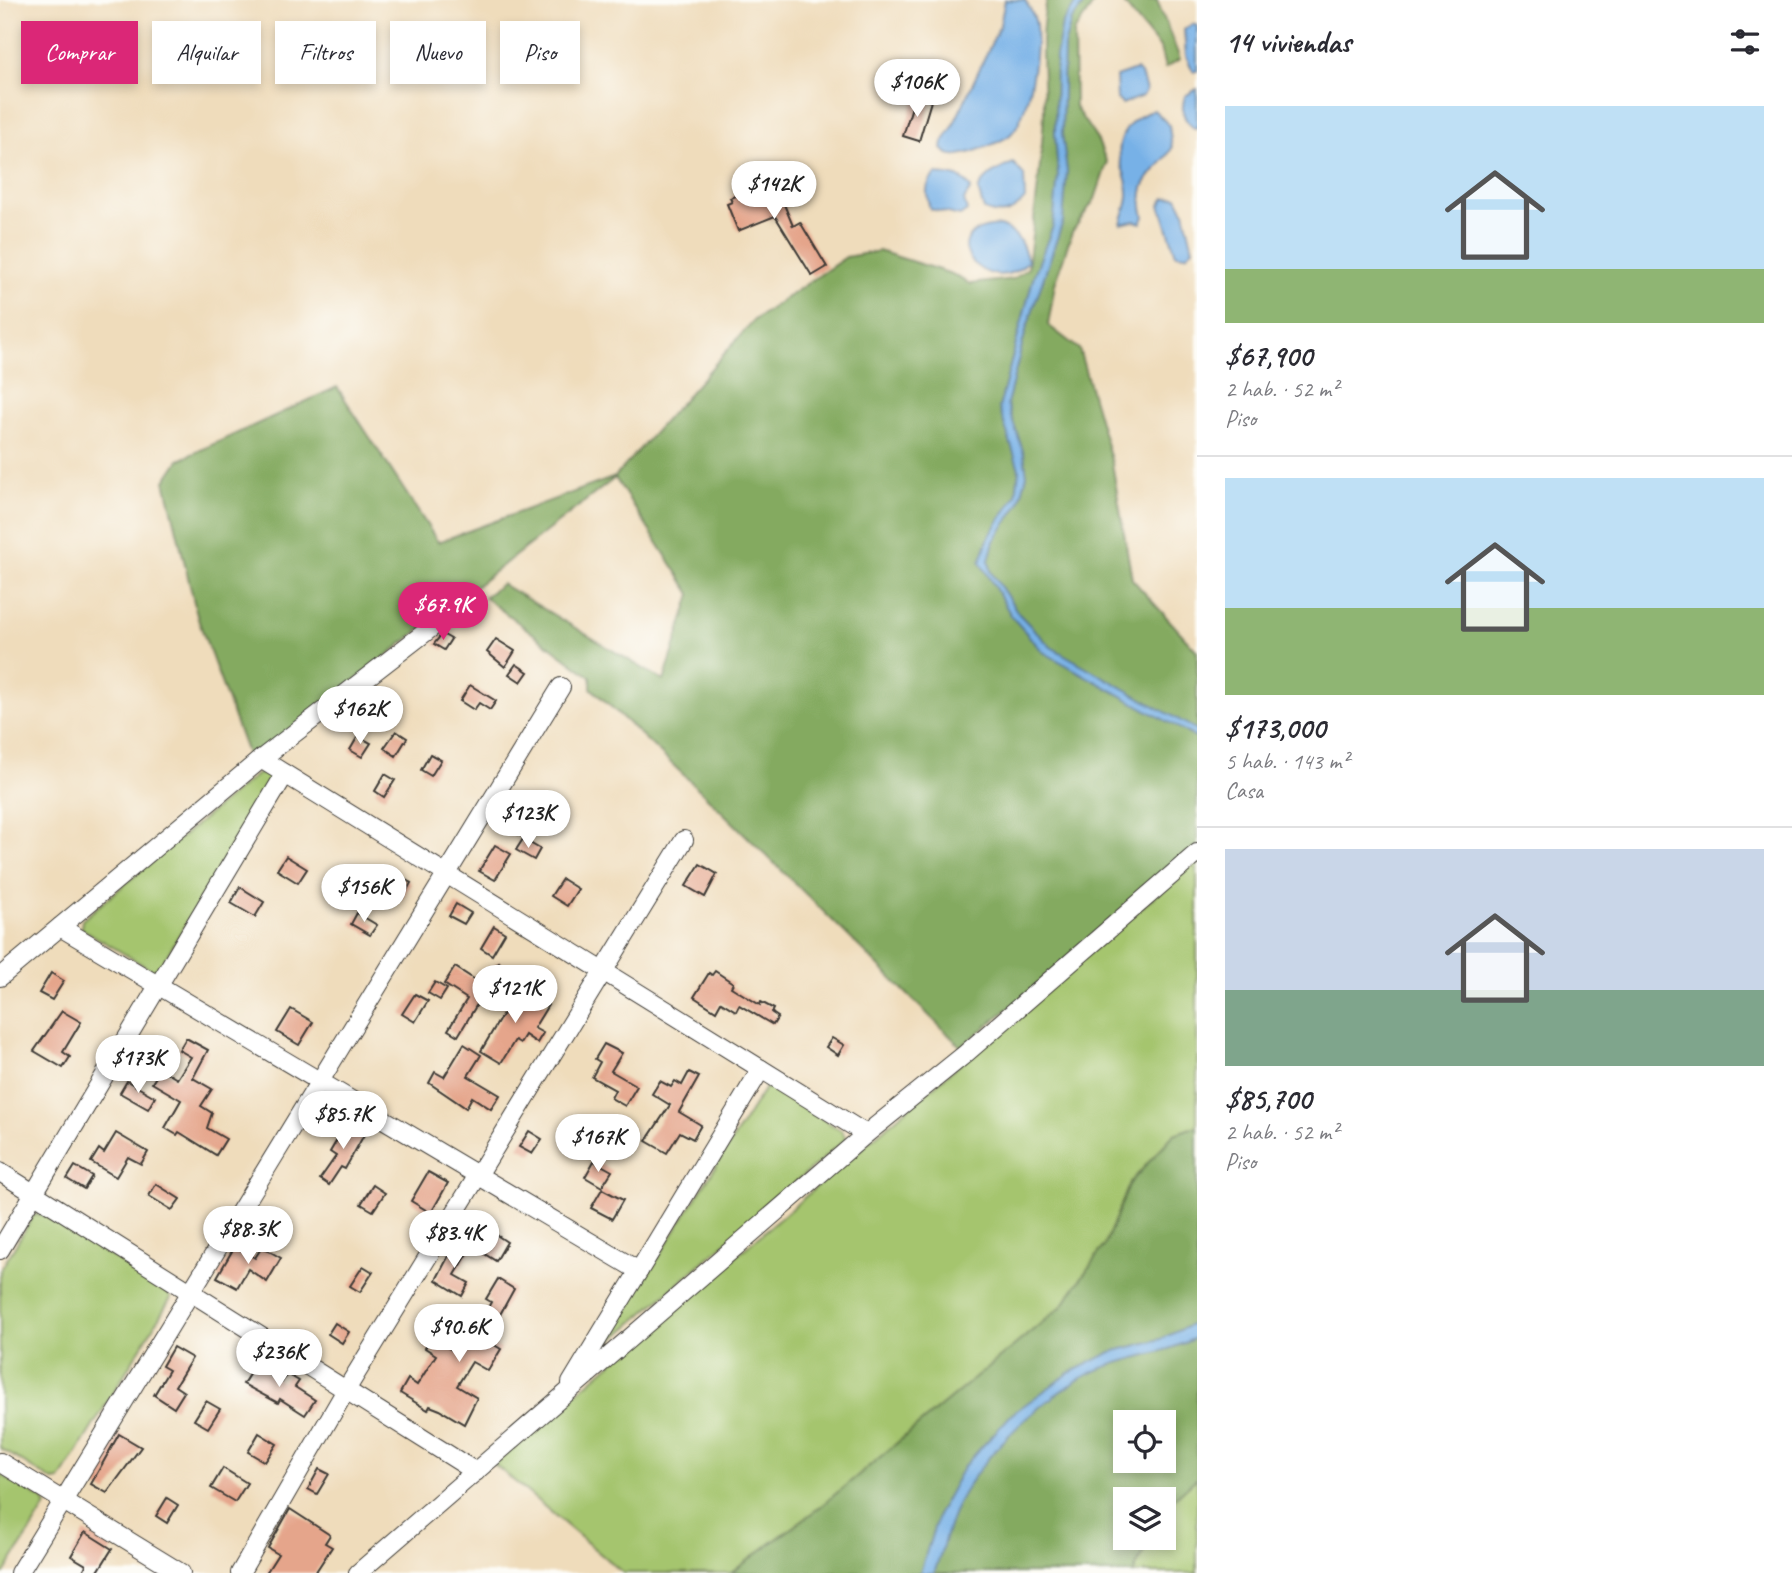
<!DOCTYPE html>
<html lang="es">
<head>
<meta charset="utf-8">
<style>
  body { margin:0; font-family:Caveat,sans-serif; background:#f2f2f3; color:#2b2b33; height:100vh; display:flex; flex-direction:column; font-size:26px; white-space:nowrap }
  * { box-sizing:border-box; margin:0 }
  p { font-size:23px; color:#7c7c81 }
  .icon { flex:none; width:38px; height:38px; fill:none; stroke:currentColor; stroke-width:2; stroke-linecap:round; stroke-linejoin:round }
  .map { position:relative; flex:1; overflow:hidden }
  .panel { display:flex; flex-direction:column; background:#fff; width:595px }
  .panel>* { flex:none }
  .top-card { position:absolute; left:21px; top:21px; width:665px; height:63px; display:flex; gap:14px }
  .controls { position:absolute; left:1113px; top:1410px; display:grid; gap:14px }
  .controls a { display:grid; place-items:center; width:63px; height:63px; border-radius:0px; background:#fff; box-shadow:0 4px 10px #0003; font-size:35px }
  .price { position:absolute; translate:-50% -60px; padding:0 16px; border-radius:24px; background:#fff; color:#222; font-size:23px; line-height:46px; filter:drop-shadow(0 2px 4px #0008) }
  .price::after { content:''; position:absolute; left:50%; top:42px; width:21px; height:16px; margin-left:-10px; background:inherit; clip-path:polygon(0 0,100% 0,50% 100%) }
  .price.active { background:#db2777; color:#fff }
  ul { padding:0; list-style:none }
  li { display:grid; align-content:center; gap:14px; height:371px; padding:0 28px }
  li+li { border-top:2px solid #e1e1e2 }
  li span { display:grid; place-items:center; height:217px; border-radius:0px; color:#555 }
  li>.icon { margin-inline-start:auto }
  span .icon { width:126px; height:126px; fill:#fffc; stroke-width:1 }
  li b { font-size:30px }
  h2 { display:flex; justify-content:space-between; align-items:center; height:84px; padding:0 28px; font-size:30px }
  .pill { padding:0 24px; border-radius:0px; background:#fff; box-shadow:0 4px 10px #0003; font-size:24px; line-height:63px }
  .pill.active { background:#db2777; color:#fff }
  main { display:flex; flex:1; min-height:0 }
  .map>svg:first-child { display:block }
  .green { fill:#a5c56e; stroke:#607045; stroke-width:2 }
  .forest { fill:#84aa61; stroke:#50633e; stroke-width:2; fill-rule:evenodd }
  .water { fill:#77b1e7; stroke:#4a6682; stroke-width:2 }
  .building { fill:#e5a58b }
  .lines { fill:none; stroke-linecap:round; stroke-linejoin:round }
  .minor-casing { stroke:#3c3934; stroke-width:20 }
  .minor { stroke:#fff; stroke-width:18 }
</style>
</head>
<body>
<main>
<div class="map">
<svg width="1197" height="1573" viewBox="0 0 1197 1573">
  <rect width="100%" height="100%" fill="#fdfcf7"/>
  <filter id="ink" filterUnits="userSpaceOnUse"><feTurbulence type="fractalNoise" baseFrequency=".0143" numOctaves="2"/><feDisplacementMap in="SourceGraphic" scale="14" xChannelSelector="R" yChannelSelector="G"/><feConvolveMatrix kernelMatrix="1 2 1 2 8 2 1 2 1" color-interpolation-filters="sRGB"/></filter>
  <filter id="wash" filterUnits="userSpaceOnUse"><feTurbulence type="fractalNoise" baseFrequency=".00686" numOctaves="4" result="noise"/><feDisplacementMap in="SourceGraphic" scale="28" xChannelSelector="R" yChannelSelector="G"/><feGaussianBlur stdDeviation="1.57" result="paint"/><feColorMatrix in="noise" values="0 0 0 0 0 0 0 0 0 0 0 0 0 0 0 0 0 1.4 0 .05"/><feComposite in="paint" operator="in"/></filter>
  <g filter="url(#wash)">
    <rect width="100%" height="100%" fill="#efdcbb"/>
    <g class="green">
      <polygon points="264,773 271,780 159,969 153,971 81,928 82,920 256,775"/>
      <polygon points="1197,860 1197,1126 1174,1134 1130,1183 1105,1244 1062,1306 820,1507 731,1573 623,1573 494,1464"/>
      <polygon points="770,1087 842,1131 846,1139 609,1343 604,1344 765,1088"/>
      <polygon points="42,1214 167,1291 171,1298 60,1480 53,1481 0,1448 0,1271 34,1215"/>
      <polygon points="0,1474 42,1499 46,1506 4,1573 0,1573"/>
      <polygon points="1197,1478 1197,1573 1133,1573 1150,1538 1164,1538 1166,1504"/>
    </g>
    <g class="forest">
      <path d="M 1047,0 L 1096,0 L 1074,32 L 1075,107 L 1098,141 L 1107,163 L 1095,199 L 1072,232 L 1055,284 L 1048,325 L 1079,349 L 1112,463 L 1132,579 L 1197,651 L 1197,856 L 961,1047 L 705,795 L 591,688 L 591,677 L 484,597 L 502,584 L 664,681 L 691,594 L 615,478 L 250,762 L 198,619 L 165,481 L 179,460 L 337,387 L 438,542 L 615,477 L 754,320 L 846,257 L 879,251 L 952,274 L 970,284 L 1013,279 L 1028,268 C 1034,216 1042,164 1044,112 C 1044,75 1038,36 1047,0 Z"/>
      <polygon points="1121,0 1157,0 1180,59 1165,68 1160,48"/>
      <path d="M 1197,1126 L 1197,1478 L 1164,1508 L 1164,1500 L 1125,1500 L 1125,1538 L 1150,1538 L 1133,1573 L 731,1573 L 820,1507 L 1062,1306 L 1105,1244 L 1130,1183 L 1174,1134 ZM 1125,1423 L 1164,1423 L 1164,1461 L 1125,1461 Z"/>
    </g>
    <g class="water">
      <path d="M 1005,0 L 1025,0 C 1029,8 1035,16 1036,25 C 1038,50 1029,116 1011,134 C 1003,142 983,148 972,152 C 960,155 951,159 942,149 L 943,142 L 952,128 L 1000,25 Z"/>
      <polygon points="1078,0 1087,0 1071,21 1064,46 1062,133 1067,171 1063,221 1026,330 1007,404 1024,454 1027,475 1019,504 994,541 989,560 991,572 1019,614 1051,647 1197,730 1197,738 1043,652 1012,617 980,562 989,537 1016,495 1019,469 999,408 1034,275 1053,226 1058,175 1055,134 1056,56 1062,24"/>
      <polygon points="1193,24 1197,26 1197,71 1193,71 1186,56 1184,29"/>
      <polygon points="1136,70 1141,74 1146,90 1143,96 1122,104 1117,99 1116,77"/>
      <path d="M 1197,89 L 1197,128 L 1194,128 C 1182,119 1181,109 1185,96 Z"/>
      <path d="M 1154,110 L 1169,125 L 1172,148 C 1155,177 1134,177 1144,217 L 1141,223 L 1134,221 L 1121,224 C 1123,213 1129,204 1128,192 C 1128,180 1122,170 1120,159 C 1116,134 1132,117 1154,110 Z"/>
      <path d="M 1013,163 L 1024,175 L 1025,199 C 1013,214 1001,217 984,210 L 978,190 C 985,175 998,170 1013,163 Z"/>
      <path d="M 936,174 C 950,175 964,175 971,189 L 964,200 L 967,211 L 960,216 L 930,209 C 926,195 924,184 936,174 Z"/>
      <polygon points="1177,197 1184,211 1193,249 1186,255 1176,254 1160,205 1165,198"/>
      <path d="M 1000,226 C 1019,234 1022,242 1028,261 C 989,305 927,229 1000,226 Z"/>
      <path d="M 1197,1322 L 1197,1337 C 1169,1352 1141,1355 1111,1365 C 1055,1382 976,1458 954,1512 C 946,1531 942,1553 934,1573 L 920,1573 L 939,1512 L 964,1466 L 1012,1414 L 1069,1373 L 1111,1352 L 1161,1339 Z"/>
    </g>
    <g id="blocks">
      <g class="building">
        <polygon points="915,97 931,101 919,141 903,136"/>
        <polygon points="769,182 771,187 776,185 793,226 800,222 827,267 812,276 775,216 738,231 727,204 732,202 730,198"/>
        <polygon points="442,634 451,639 444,650 434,644"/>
        <polygon points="496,639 515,651 505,667 487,652"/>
        <polygon points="516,664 528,672 521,682 509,674"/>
        <polygon points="470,685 496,701 490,710 479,703 474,710 460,701"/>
        <polygon points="396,731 407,738 396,756 384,748"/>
        <polygon points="358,736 371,743 362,757 350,750"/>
        <polygon points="430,754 441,760 431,776 421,770"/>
        <polygon points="385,774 395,780 384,797 375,791"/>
        <polygon points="505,811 528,824 521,836 498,822"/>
        <polygon points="523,839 540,849 534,860 516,850"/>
        <polygon points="495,845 511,854 495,880 479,871"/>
        <polygon points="286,856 307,869 298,883 277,870"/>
        <polygon points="700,864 717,874 705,897 686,886"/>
        <polygon points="395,874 411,883 402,899 386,889"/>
        <polygon points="562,879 578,889 567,906 551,896"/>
        <polygon points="240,887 264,902 255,917 231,903"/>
        <polygon points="456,904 471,913 464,924 449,916"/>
        <polygon points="357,913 377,925 370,935 351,924"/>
        <polygon points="494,926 505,933 492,955 481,948"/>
        <polygon points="499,962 509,974 482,996 458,1036 448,1030 467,999 444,984 455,967 477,981"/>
        <polygon points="715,971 733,983 731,987 760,1005 761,1002 774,1009 772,1013 778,1017 773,1025 739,1005 736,1011 721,1002 716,1011 694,997 709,973 712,975"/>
        <polygon points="51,973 64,981 52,1000 39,993"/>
        <polygon points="435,982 447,989 440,1000 428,993"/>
        <polygon points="518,988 548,1005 534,1028 543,1033 537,1043 525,1035 520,1043 515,1040 501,1063 481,1051"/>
        <polygon points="415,994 428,1001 415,1022 402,1014"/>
        <polygon points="291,1009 313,1022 299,1045 277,1032"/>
        <polygon points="62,1011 81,1022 63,1052 70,1057 63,1068 34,1051"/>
        <polygon points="186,1038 208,1050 193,1078 212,1089 201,1106 212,1113 207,1128 226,1139 216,1155 179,1132 177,1135 165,1128 181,1100 152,1083 161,1069 177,1079 191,1057 179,1050"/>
        <polygon points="832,1038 844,1045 838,1055 826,1047"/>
        <polygon points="464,1044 481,1055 468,1076 500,1095 491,1109 472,1097 466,1108 429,1083 435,1072 444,1077"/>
        <polygon points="604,1044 622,1053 611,1071 637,1086 625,1106 611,1098 615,1090 592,1077 600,1062 595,1059"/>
        <polygon points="689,1072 699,1077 679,1112 701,1125 693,1139 680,1132 667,1153 646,1141 670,1105 652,1094 660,1081 671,1087 675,1081 682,1085"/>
        <polygon points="127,1081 155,1097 148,1109 120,1093"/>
        <polygon points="347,1123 365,1133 345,1169 341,1167 329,1185 320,1179 336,1156 330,1152"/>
        <polygon points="529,1131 542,1139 532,1154 519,1147"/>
        <polygon points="116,1133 148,1152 141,1164 128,1157 116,1177 91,1162 99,1149 104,1153"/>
        <polygon points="594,1161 612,1171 602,1187 585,1177"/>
        <polygon points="75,1166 92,1176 84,1189 67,1179"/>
        <polygon points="428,1172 448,1183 431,1213 411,1201"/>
        <polygon points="156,1184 180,1199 172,1210 149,1196"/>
        <polygon points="373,1185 385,1193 373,1211 361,1204"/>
        <polygon points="602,1189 623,1200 612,1219 591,1208"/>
        <polygon points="495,1234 507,1242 496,1261 483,1253"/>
        <polygon points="456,1242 470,1250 455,1275 469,1283 462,1296 436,1280"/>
        <polygon points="235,1246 255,1258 262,1247 281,1258 267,1282 248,1269 237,1288 217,1277"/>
        <polygon points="363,1266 373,1272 360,1292 350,1286"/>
        <polygon points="498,1279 514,1289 486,1340 501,1349 488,1371 472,1362 457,1386 477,1398 464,1424 440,1410 430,1406 428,1410 400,1393 408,1379 417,1385 436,1355 425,1348 431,1338 452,1350 462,1334 471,1339 491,1302 486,1299"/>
        <polygon points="335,1323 349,1332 342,1343 328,1334"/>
        <polygon points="173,1347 192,1358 175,1386 184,1392 174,1408 154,1395 169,1370 162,1366"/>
        <polygon points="255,1365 282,1382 287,1374 299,1381 295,1387 315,1400 305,1415 280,1399 278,1403 243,1384"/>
        <polygon points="206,1401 220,1409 208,1428 194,1420"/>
        <polygon points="259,1433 277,1444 265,1462 248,1452"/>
        <polygon points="119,1434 141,1447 107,1493 91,1484"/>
        <polygon points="223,1468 247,1483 235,1502 211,1488"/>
        <polygon points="319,1469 329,1474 317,1494 308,1489"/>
        <polygon points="167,1498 178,1505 167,1523 156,1516"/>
        <polygon points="290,1509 330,1535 325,1543 332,1547 315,1573 266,1573 278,1554 268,1548"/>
        <polygon points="85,1532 112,1549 97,1573 82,1573 86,1565 71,1556"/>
      </g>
    </g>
  </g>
  <g filter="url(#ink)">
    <use href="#blocks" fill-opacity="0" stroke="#3c3934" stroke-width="2"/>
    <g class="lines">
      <defs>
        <g id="minor">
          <polyline points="261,759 866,1134"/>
          <polyline points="60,927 639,1271"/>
          <polyline points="0,977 261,759 453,611"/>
          <polyline points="0,1172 476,1472"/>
          <polyline points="0,1250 285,774"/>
          <polyline points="571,1383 761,1069"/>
          <polyline points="0,1462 181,1573"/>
          <polyline points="19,1573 561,687"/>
          <polyline points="240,1573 346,1390 684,840"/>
          <polyline points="358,1573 866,1134 964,1055 1197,853"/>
        </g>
      </defs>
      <use href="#minor" class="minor-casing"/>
      <use href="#minor" class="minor"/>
    </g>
  </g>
</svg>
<div class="controls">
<a><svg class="icon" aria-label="locate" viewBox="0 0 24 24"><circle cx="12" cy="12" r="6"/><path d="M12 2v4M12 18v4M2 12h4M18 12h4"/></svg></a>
<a><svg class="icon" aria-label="layers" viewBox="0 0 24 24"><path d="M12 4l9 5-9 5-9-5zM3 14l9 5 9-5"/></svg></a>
</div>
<b class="price" style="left:917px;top:119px">$106K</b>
<b class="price" style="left:774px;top:221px">$142K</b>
<b class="price active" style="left:443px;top:642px">$67.9K</b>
<b class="price" style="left:360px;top:746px">$162K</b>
<b class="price" style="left:528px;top:850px">$123K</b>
<b class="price" style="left:364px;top:924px">$156K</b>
<b class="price" style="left:515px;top:1025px">$121K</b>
<b class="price" style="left:138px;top:1095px">$173K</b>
<b class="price" style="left:343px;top:1151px">$85.7K</b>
<b class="price" style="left:598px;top:1174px">$167K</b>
<b class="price" style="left:248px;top:1266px">$88.3K</b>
<b class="price" style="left:454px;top:1270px">$83.4K</b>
<b class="price" style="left:459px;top:1364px">$90.6K</b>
<b class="price" style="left:279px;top:1389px">$236K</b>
<div class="top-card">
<a class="pill active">Comprar</a>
<a class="pill">Alquilar</a>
<a class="pill">Filtros</a>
<a class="pill">Nuevo</a>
<a class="pill">Piso</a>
</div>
</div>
<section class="panel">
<h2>14 viviendas<svg class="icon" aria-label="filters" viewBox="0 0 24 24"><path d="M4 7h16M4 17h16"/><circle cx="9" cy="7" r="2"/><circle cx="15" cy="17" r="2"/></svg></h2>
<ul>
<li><span style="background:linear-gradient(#bfe0f5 75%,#8fb573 0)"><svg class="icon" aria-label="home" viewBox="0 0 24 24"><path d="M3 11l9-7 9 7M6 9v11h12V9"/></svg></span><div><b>$67,900</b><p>2 hab. · 52 m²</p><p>Piso</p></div></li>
<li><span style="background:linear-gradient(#bfe0f5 60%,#8fb573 0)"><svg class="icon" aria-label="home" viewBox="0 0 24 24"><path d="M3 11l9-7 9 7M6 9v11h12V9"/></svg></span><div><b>$173,000</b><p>5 hab. · 143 m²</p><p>Casa</p></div></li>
<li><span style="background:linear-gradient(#c9d6e8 65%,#7fa58c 0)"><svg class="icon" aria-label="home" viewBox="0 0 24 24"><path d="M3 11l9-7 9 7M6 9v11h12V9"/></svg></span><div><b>$85,700</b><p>2 hab. · 52 m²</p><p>Piso</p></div></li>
</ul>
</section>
</main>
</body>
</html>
